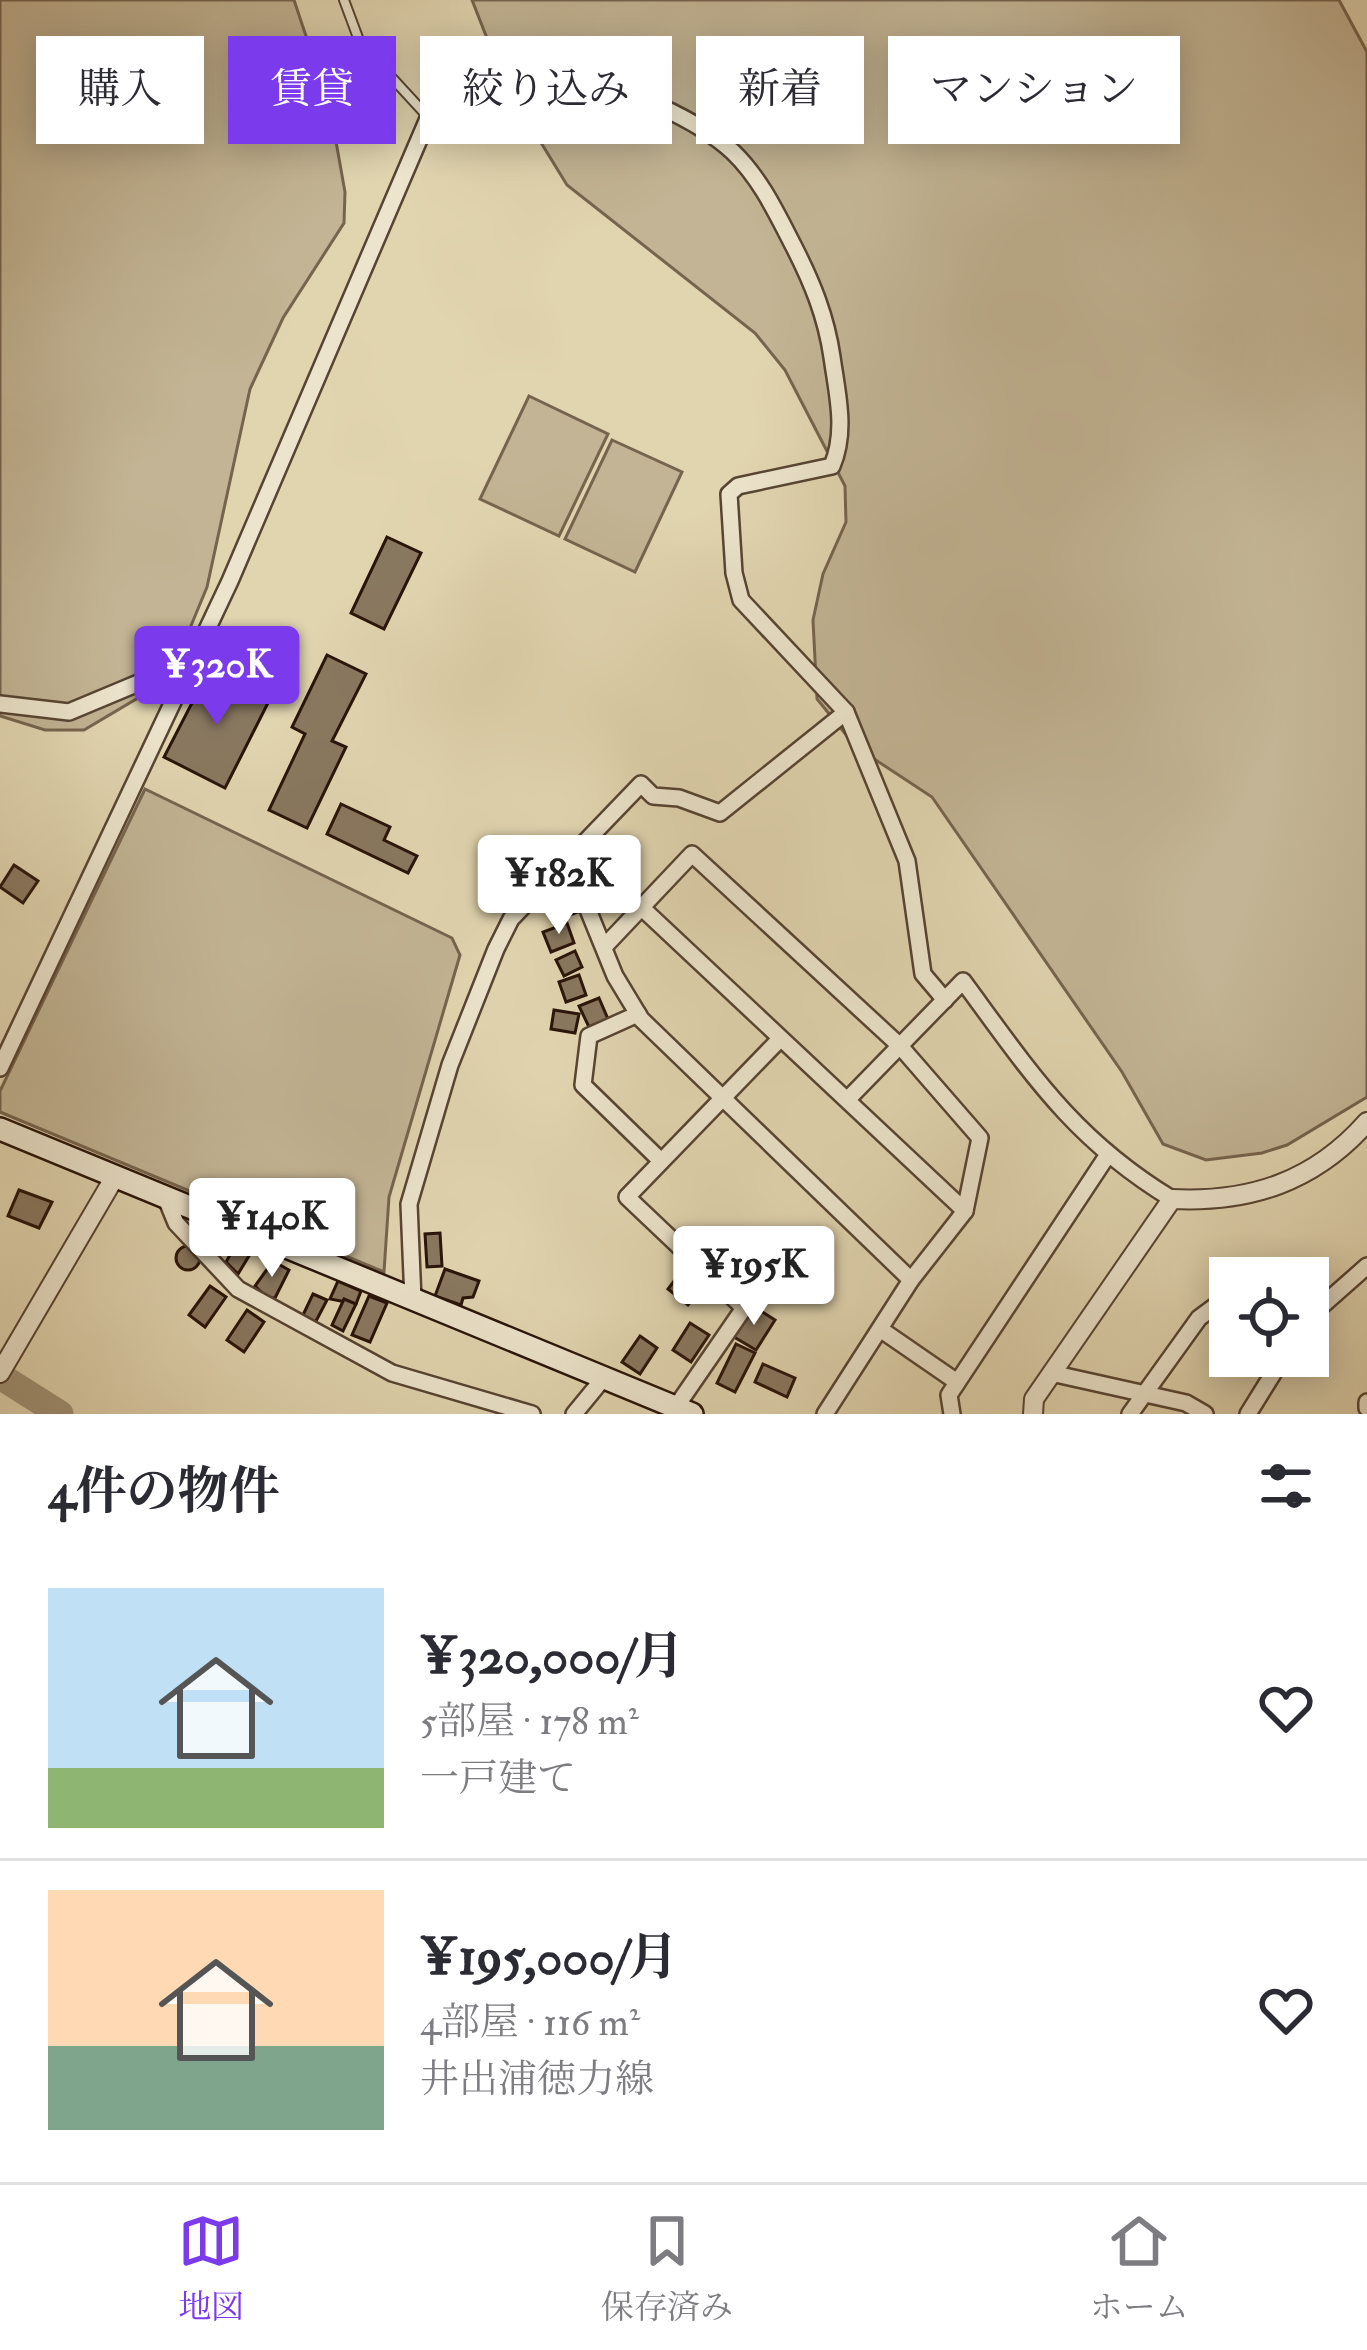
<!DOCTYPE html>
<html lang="ja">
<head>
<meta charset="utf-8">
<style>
  body { margin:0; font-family:"IM FELL Double Pica","Noto Serif JP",serif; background:#f2f2f3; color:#2b2b33; height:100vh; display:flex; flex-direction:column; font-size:45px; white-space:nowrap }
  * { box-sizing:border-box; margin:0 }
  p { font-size:39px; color:#7c7c81 }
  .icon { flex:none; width:66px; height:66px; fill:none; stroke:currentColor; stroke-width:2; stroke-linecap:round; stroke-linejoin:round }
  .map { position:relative; height:1414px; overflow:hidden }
  .sheet { display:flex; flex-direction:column; background:#fff; flex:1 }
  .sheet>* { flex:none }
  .top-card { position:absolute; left:36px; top:36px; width:1296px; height:108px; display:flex; gap:24px }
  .fabs { position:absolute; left:1209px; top:1257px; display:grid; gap:24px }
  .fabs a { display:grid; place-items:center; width:120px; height:120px; border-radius:0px; background:#fff; box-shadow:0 6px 30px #0003; font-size:60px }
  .price { position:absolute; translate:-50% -102px; padding:0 27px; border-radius:12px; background:#fff; color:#222; font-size:39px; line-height:78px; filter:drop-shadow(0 3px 6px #0008) }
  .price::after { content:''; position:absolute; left:50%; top:72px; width:36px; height:27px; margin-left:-18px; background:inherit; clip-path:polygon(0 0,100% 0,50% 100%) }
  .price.selected { background:#7c3aed; color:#fff }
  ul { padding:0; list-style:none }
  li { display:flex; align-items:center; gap:36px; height:300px; padding:0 48px }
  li+li { border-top:3px solid #e1e1e2 }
  li span { display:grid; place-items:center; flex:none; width:336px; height:240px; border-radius:0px; color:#555 }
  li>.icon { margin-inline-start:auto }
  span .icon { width:144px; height:144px; fill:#fffc; stroke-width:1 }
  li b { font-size:51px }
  h2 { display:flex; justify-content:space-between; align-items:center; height:144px; padding:0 48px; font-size:51px }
  .tag { padding:0 42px; border-radius:0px; background:#fff; box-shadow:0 6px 30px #0003; font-size:42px; line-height:108px }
  .tag.selected { background:#7c3aed; color:#fff }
  .menu { display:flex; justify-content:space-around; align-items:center; height:168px; border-top:3px solid #e1e1e2; background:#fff; font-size:33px; color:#7c7c81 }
  .menu a { display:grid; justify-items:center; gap:6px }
  .menu .selected { color:#7c3aed }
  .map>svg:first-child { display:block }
  .green { fill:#c2b494; stroke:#76644e; stroke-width:3 }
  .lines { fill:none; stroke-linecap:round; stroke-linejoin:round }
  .river { stroke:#a29377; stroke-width:27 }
  .building { fill:#897860; stroke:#291409; stroke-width:3 }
  .service-casing { stroke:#574433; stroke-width:12 }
  .minor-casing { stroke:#574433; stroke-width:20 }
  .tertiary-casing { stroke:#574433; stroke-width:22 }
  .secondary-casing { stroke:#291409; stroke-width:26 }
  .service { stroke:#ece4cc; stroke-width:8 }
  .minor { stroke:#ece4cc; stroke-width:15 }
  .tertiary { stroke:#ece4cc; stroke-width:18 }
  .secondary { stroke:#ece4cc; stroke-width:21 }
</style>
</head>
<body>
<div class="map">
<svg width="1367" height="1414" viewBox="0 0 1367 1414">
  <rect width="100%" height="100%" fill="#e1d5b0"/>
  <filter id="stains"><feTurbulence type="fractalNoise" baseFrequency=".00167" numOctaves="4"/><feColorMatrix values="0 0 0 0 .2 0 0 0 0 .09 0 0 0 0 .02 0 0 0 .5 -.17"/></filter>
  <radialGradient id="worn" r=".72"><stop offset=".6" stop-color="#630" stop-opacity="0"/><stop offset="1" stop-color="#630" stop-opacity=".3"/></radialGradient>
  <g class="green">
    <polygon points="0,0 294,0 330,108 345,192 344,223 283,318 250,389 207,587 183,645 148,692 84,730 45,730 0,716"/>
    <polygon points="472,0 1339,0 1367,52 1367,1097 1287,1145 1262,1153 1206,1160 1163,1144 1122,1072 932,797 856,747 817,699 813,620 823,574 846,522 845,486 785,370 755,333 567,185 505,84"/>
    <polygon points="529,396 608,434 559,536 480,499"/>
    <polygon points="612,440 682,472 635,572 565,539"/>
    <polygon points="145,789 452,938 460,955 389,1197 384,1272 0,1112 0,1091"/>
  </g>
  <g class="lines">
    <polyline class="river" points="0,1376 60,1414"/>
  </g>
  <g class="building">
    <polygon points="387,537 421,553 384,629 351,613"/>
    <polygon points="327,655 366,674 332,741 346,747 307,828 269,810 305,734 292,727"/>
    <polygon points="210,668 270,699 225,788 164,757"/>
    <polygon points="341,804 390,827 384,840 417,856 408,873 327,834"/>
    <polygon points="14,865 38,881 23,903 0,887"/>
    <polygon points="571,895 578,912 554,921 547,903"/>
    <polygon points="567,923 574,943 551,952 543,932"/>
    <polygon points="575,951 582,967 564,976 556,960"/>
    <polygon points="579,975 586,995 566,1002 559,982"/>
    <polygon points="599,998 608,1019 589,1027 579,1006"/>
    <polygon points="554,1010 579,1014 575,1033 551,1029"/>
    <polygon points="19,1190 52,1202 39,1228 8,1216"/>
    <polygon points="440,1233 442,1266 427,1267 425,1234"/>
    <polygon points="237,1242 252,1251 238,1274 226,1262"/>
    <circle cx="188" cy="1258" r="12"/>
    <polygon points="273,1261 289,1270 275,1298 267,1298 255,1286"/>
    <polygon points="445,1269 479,1281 473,1297 463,1298 461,1305 435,1296"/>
    <polygon points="681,1272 702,1288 688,1305 668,1289"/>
    <polygon points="338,1281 361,1291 356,1304 330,1299"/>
    <polygon points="210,1286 226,1297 205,1327 189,1315"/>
    <polygon points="313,1294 327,1300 315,1323 302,1317"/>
    <polygon points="369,1296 387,1303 370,1342 352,1335"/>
    <polygon points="344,1299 356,1304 343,1331 332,1325"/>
    <polygon points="753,1306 775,1320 756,1350 734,1337"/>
    <polygon points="247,1310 264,1322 244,1352 227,1340"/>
    <polygon points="690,1323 709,1335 691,1362 673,1350"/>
    <polygon points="640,1336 657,1348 640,1374 622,1362"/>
    <polygon points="736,1344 755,1353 735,1392 717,1383"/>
    <polygon points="763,1364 795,1378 787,1397 755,1382"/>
  </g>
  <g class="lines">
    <defs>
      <polyline id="service" points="344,0 360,43 428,117"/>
      <g id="minor">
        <polyline points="0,704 69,712 191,661"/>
        <polyline points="569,863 615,976 641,1019 911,1280"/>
        <polyline points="641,907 965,1211"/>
        <polyline points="604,947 692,854 900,1046 980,1138 965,1211 911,1280 825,1414"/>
        <polyline points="638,1014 589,1036 583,1085 661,1161"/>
        <path d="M 0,1068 L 230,581 L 454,58 L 491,46 L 517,50 C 581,77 683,105 733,152 C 760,178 776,212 793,245 C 812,282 826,316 832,357 C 837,393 847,431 832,466 L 738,486 L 729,494 L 734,573 L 741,600 L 846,712 L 907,861 L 923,974 L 945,1000"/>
        <path d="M 849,1098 L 963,981 C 1030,1072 1073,1139 1172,1199"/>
        <polyline points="167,1201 176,1223 238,1289 392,1373 532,1414"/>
        <polyline points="1252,1278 1268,1272 1273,1278"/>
        <polyline points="413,1300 409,1204 450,1065 496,949 511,919 641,784 653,796 679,798 720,813 846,712"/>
        <polyline points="1308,1318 1367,1266"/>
        <polyline points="883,1331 957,1382"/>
        <polyline points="1051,1373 1186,1403 1205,1414"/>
        <polyline points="1367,1402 1367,1408"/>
        <polyline points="676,1407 744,1308 627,1197 779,1040"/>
        <polyline points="574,1414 602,1380"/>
        <polyline points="952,1414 949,1395 1107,1156"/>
        <polyline points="1130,1414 1199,1318 1230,1295"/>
        <polyline points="1248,1414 1284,1356"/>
      </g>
      <g id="tertiary">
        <polyline points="0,1373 113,1180"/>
        <path d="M 1033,1414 L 1034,1399 L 1172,1199 C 1251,1203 1315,1181 1367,1122"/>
      </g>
      <polyline id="secondary" points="0,1129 692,1414"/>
    </defs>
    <use href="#service" class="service-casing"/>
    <use href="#minor" class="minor-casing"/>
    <use href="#tertiary" class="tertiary-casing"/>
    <use href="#secondary" class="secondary-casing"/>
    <use href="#service" class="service"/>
    <use href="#minor" class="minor"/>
    <use href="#tertiary" class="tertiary"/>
    <use href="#secondary" class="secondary"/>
  </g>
  <rect width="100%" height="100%" filter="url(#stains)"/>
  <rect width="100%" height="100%" fill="url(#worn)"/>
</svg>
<div class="fabs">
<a><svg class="icon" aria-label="locate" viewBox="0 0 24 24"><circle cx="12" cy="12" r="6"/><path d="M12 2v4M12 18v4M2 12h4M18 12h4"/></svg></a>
</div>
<b class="price selected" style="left:217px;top:728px">¥320K</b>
<b class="price" style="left:559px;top:937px">¥182K</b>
<b class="price" style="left:272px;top:1280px">¥140K</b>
<b class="price" style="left:754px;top:1328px">¥195K</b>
<div class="top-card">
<a class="tag">購入</a>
<a class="tag selected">賃貸</a>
<a class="tag">絞り込み</a>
<a class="tag">新着</a>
<a class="tag">マンション</a>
</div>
</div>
<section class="sheet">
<h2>4件の物件<svg class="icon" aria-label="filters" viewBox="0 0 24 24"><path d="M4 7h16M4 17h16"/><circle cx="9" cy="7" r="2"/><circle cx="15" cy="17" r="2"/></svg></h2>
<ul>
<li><span style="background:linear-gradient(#bfe0f5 75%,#8fb573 0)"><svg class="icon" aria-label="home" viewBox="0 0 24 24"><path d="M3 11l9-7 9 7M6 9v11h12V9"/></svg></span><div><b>¥320,000/月</b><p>5部屋 · 178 m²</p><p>一戸建て</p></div><svg class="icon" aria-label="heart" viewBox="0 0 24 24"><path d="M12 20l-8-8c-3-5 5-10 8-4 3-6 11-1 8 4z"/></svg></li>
<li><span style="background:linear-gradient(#ffd9b3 65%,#7fa58c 0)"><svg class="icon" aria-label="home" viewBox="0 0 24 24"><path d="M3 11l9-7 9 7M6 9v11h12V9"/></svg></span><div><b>¥195,000/月</b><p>4部屋 · 116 m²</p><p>井出浦徳力線</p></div><svg class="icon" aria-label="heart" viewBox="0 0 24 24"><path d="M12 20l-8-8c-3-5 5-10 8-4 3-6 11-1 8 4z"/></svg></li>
</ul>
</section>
<nav class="menu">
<a class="selected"><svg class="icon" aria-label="map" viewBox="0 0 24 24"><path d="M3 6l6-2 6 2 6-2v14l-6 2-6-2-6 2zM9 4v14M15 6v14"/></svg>地図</a>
<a><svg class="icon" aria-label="saved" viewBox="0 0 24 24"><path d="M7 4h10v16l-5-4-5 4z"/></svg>保存済み</a>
<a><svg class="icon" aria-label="home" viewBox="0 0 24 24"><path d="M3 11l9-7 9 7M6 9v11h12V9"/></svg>ホーム</a>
</nav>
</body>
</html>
